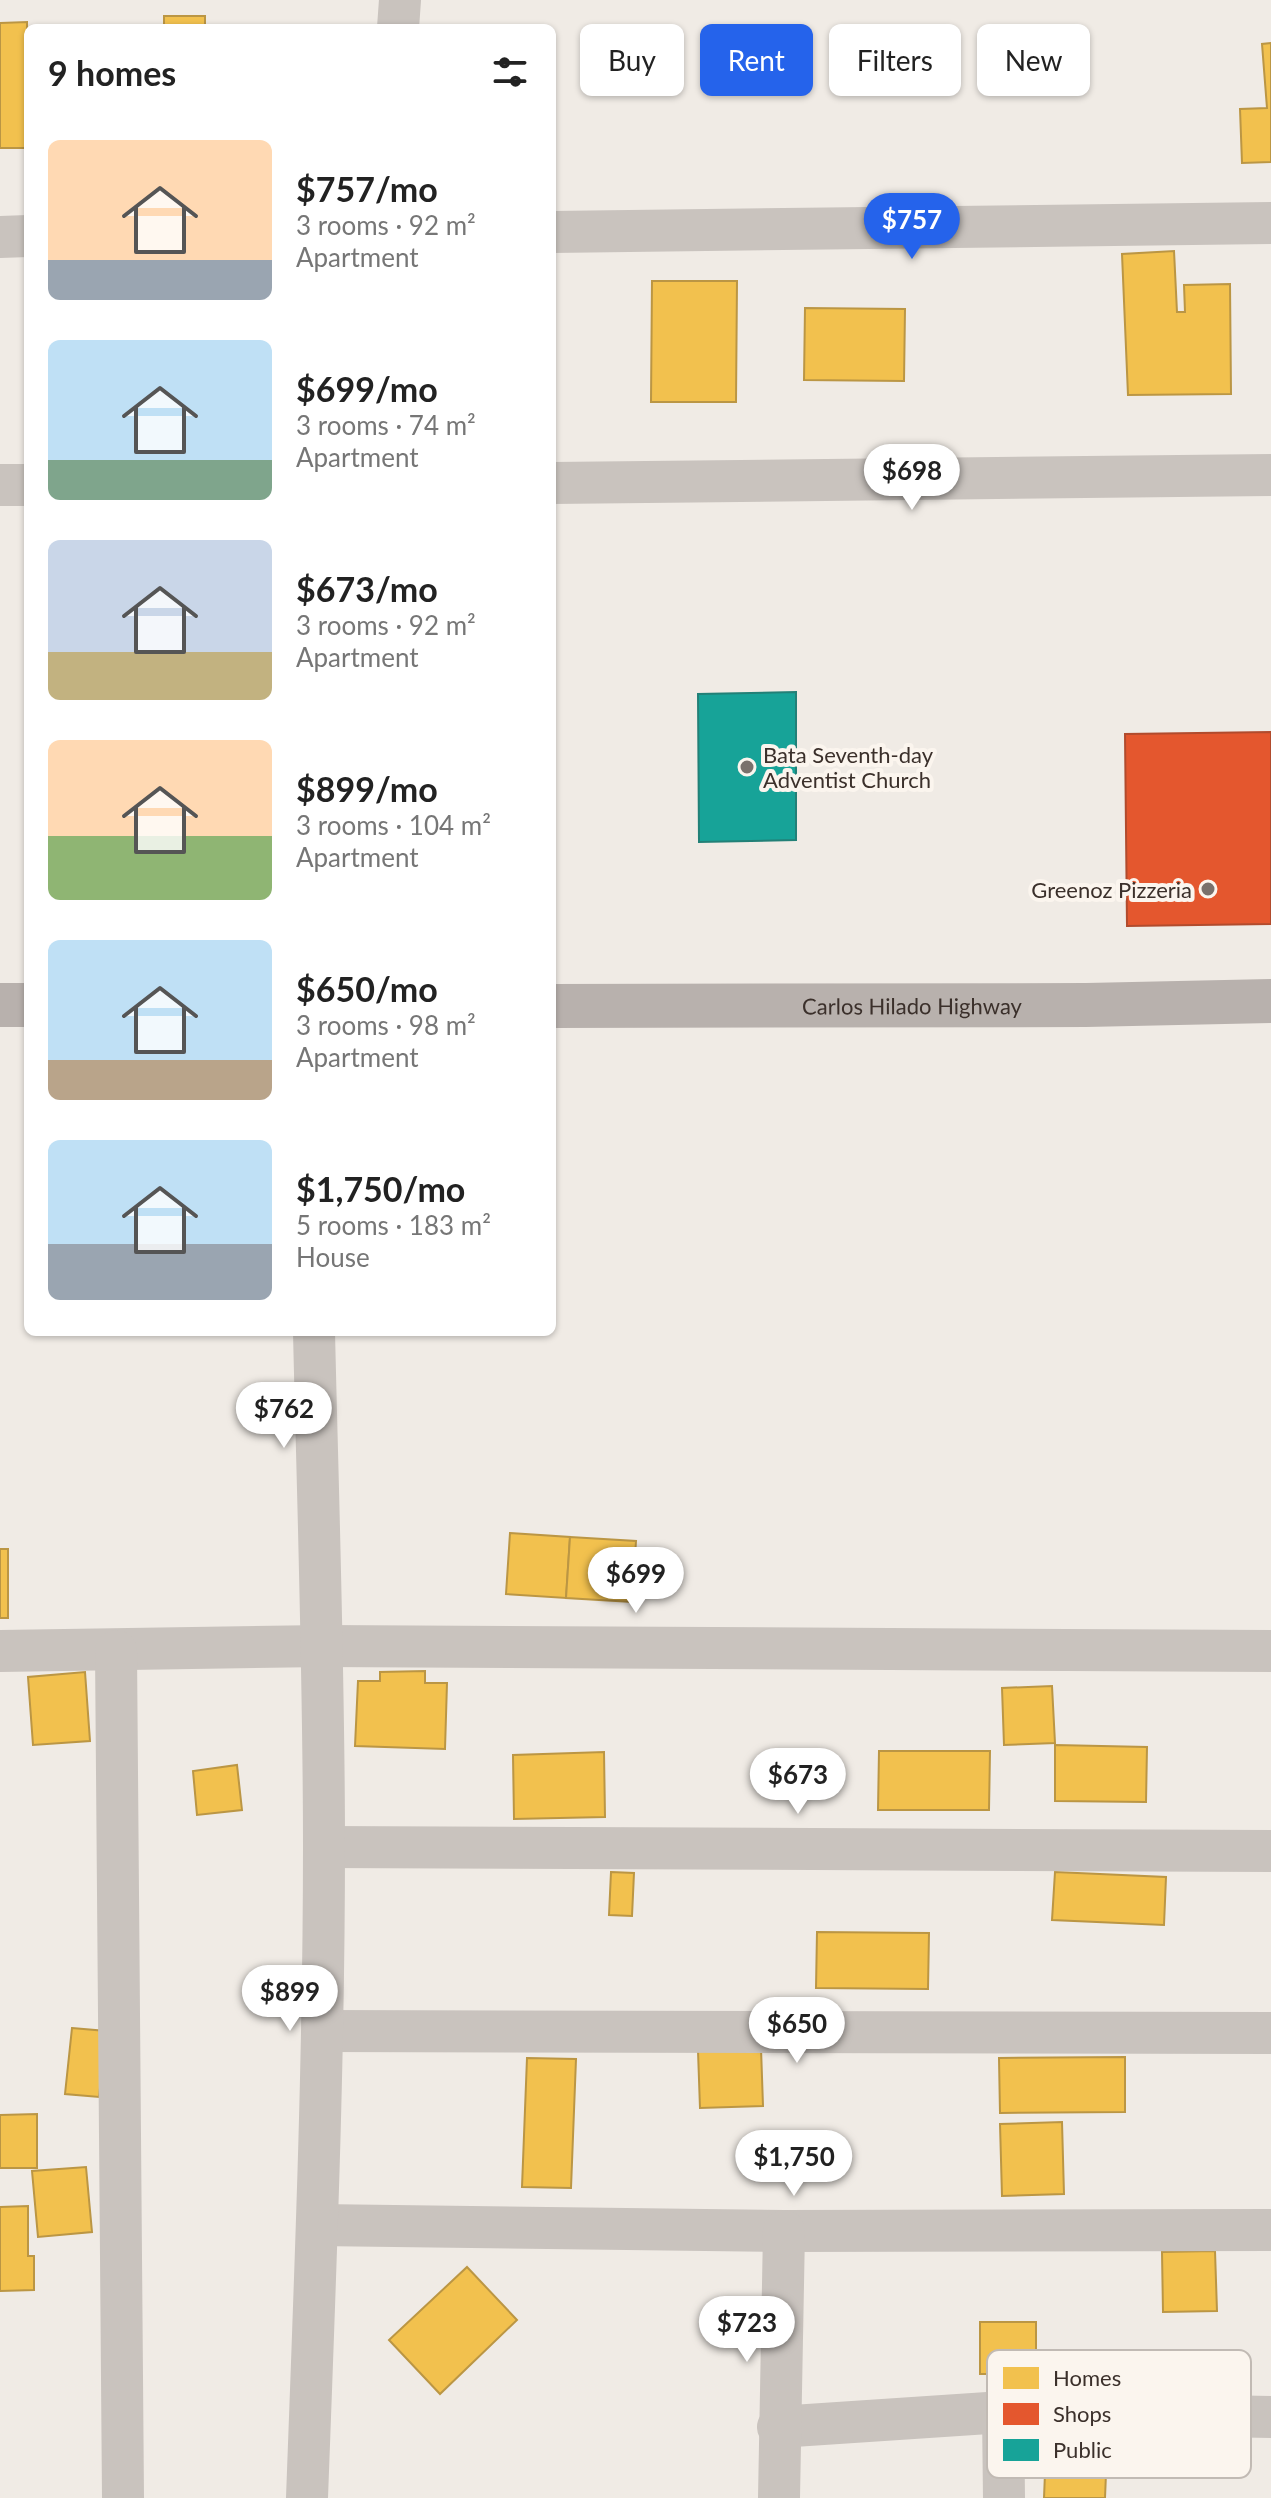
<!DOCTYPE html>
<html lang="en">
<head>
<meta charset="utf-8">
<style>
  body { margin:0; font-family:Lato,sans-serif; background:#f6f6f6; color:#222; height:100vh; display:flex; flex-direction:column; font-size:30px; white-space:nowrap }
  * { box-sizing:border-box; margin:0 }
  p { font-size:26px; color:#767676 }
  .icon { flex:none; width:44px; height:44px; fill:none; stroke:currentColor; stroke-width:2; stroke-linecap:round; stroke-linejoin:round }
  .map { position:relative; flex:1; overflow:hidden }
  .details { position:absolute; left:24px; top:24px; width:532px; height:1312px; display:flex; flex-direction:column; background:#fff; border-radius:12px; box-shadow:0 2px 6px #0004 }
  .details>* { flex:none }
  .hud { position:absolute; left:580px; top:24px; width:570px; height:72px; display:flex; gap:16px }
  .price { position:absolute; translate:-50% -68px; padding:0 18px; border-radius:28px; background:#fff; color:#222; font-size:26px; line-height:52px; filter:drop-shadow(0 2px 4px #0008) }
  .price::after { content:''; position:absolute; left:50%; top:48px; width:24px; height:18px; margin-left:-12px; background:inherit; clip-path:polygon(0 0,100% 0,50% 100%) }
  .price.on { background:#2563eb; color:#fff }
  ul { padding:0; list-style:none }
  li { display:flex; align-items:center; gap:24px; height:200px; padding:0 24px }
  li span { display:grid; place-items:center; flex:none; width:224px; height:160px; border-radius:12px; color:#555 }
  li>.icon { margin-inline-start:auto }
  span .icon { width:96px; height:96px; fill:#fffc; stroke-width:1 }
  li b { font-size:34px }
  h2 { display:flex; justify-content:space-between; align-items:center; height:96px; padding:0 24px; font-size:34px }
  .chip { padding:0 28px; border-radius:12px; background:#fff; box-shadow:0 2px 6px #0004; font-size:28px; line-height:72px }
  .chip.on { background:#2563eb; color:#fff }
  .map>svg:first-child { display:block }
  .homes { fill:#f2c14e; stroke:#bb9644; stroke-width:2 }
  .shops { fill:#e4572e; stroke:#b14b2d; stroke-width:2 }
  .public { fill:#17a398; stroke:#228077; stroke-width:2 }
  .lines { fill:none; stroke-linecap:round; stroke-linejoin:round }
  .street { stroke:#c9c3be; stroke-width:42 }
  .primary { stroke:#b8b1ad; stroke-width:44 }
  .poi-dot { fill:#7a716c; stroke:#fbf5ee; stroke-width:3 }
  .labels { text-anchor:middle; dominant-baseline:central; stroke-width:8; stroke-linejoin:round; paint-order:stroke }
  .poi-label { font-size:22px; fill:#3b302b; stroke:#fbf5ee; text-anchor:start }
  .street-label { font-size:22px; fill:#3b302b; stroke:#fbf5ee }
  .key { fill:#fbf5ee; stroke:#c1bab4; stroke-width:2 }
  .key-label { font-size:22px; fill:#3b302b }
</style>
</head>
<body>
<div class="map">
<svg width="1271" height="2498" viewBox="0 0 1271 2498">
  <rect width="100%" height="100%" fill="#f0ebe5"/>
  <g class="homes">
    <rect x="164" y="16" width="41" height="12"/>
    <polygon points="27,22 28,148 0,148 0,23"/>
    <polygon points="1271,43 1271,162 1242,163 1240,109 1267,108 1262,44"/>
    <polygon points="1174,251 1177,312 1185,312 1184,285 1230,284 1231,394 1128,395 1122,254"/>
    <polygon points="652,281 737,281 736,402 651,402"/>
    <polygon points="805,308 905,309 904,381 804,380"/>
    <polygon points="510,1533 570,1537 566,1598 506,1594"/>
    <polygon points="570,1537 636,1541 632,1602 566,1598"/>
    <rect x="0" y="1549" width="8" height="69"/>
    <polygon points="425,1671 425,1683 447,1683 445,1749 355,1746 358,1681 380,1681 380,1672"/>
    <polygon points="85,1672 90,1741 33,1745 28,1677"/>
    <polygon points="1052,1686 1055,1743 1004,1745 1002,1688"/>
    <polygon points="1055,1745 1147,1747 1146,1802 1055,1801"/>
    <polygon points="879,1751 990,1751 989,1810 878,1810"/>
    <polygon points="604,1752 605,1817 514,1819 513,1755"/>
    <polygon points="237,1765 242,1810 197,1815 193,1771"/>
    <polygon points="611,1872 634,1873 632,1916 609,1915"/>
    <polygon points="1055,1872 1166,1877 1164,1925 1052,1920"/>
    <polygon points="817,1932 929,1933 928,1989 816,1988"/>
    <polygon points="72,2028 106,2031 99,2097 65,2094"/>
    <polygon points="761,2048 763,2106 700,2108 698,2051"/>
    <polygon points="1125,2057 1125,2112 1000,2113 999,2058"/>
    <polygon points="527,2058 576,2059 571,2188 522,2187"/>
    <polygon points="37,2114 37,2168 0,2168 0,2115"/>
    <polygon points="1062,2122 1064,2194 1002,2196 1000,2124"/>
    <polygon points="86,2167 92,2232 38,2237 32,2171"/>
    <polygon points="28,2206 28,2256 34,2256 34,2290 0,2291 0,2207"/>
    <polygon points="1215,2251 1217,2311 1163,2312 1162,2252"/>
    <polygon points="467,2267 517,2320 440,2394 389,2340"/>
    <rect x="980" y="2322" width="56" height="52"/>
    <polygon points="1046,2448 1107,2449 1105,2498 1044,2498"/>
  </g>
  <polygon class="shops" points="1271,732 1271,924 1127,926 1125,734"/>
  <polygon class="public" points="796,692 796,840 699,842 698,694"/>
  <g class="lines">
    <g class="street">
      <polyline points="398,28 400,0"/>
      <polyline points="552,232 1271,223"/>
      <polyline points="0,237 28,236"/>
      <polyline points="552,483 1271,475"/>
      <polyline points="0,485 28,485"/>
      <polyline points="0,1651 323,1646 1271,1651"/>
      <polyline points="116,1651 123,2498"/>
      <polyline points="324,1847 1271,1851"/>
      <polyline points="323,2031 1271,2033"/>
      <polyline points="317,2225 784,2231 1271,2230"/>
      <polyline points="1003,2412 1004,2498"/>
      <polyline points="778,2427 1003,2412 1271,2417"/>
      <path d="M 307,2498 C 315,2281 324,2063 324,1846 C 324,1674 318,1503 314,1332"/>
      <polyline points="779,2498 784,2231"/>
    </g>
    <g class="primary">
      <polyline points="0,1005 28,1005"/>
      <path id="s1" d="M 552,1006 L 1086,1005 L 1271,1001"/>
    </g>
  </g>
  <g class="poi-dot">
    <circle cx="747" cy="767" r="8"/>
    <circle cx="1208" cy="889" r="8"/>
  </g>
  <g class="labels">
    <g class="poi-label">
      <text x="763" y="754">Bata Seventh-day<tspan x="763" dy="25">Adventist Church</tspan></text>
      <text x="1192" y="889" text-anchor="end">Greenoz Pizzeria</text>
    </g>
    <g class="street-label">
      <text stroke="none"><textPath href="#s1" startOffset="360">Carlos Hilado Highway</textPath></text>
    </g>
  </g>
  <rect x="987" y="2350" width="264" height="128" rx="12" class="key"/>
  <rect x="1003" y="2367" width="36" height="22" fill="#f2c14e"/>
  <rect x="1003" y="2403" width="36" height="22" fill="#e4572e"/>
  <rect x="1003" y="2439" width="36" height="22" fill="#17a398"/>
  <g class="key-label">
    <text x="1053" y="2386">Homes</text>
    <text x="1053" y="2422">Shops</text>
    <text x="1053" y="2458">Public</text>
  </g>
</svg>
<b class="price on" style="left:912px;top:261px">$757</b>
<b class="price" style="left:912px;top:512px">$698</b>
<b class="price" style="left:284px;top:1450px">$762</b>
<b class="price" style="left:636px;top:1615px">$699</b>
<b class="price" style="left:798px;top:1816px">$673</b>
<b class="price" style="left:290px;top:2033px">$899</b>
<b class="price" style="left:797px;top:2065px">$650</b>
<b class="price" style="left:794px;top:2198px">$1,750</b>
<b class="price" style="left:747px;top:2364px">$723</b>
<div class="hud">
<a class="chip">Buy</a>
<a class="chip on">Rent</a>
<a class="chip">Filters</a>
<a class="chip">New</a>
</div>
<section class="details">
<h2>9 homes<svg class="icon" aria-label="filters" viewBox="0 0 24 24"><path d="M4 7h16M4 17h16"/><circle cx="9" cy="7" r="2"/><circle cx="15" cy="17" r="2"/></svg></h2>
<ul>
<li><span style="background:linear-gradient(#ffd9b3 75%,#9aa5b1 0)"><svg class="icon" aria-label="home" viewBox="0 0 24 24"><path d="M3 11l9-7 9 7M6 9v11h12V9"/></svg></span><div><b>$757/mo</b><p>3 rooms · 92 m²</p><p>Apartment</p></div></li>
<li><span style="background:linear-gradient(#bfe0f5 75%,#7fa58c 0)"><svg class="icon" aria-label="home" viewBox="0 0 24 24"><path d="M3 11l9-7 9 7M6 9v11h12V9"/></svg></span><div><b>$699/mo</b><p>3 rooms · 74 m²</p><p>Apartment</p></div></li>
<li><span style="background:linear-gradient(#c9d6e8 70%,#c2b280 0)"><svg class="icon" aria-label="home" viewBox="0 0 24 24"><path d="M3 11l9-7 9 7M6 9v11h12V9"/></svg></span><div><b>$673/mo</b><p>3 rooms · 92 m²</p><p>Apartment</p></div></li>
<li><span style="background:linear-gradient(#ffd9b3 60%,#8fb573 0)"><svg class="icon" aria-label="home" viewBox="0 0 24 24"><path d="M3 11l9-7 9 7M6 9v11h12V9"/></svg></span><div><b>$899/mo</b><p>3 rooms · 104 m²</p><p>Apartment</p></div></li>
<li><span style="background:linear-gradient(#bfe0f5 75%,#b9a48a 0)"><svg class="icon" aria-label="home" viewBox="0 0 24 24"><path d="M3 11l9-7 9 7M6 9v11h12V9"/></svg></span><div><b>$650/mo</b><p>3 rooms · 98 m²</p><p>Apartment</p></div></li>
<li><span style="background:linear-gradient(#bfe0f5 65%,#9aa5b1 0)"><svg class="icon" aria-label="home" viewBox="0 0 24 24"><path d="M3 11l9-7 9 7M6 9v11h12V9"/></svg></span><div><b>$1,750/mo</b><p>5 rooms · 183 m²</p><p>House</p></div></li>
</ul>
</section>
</div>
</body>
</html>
